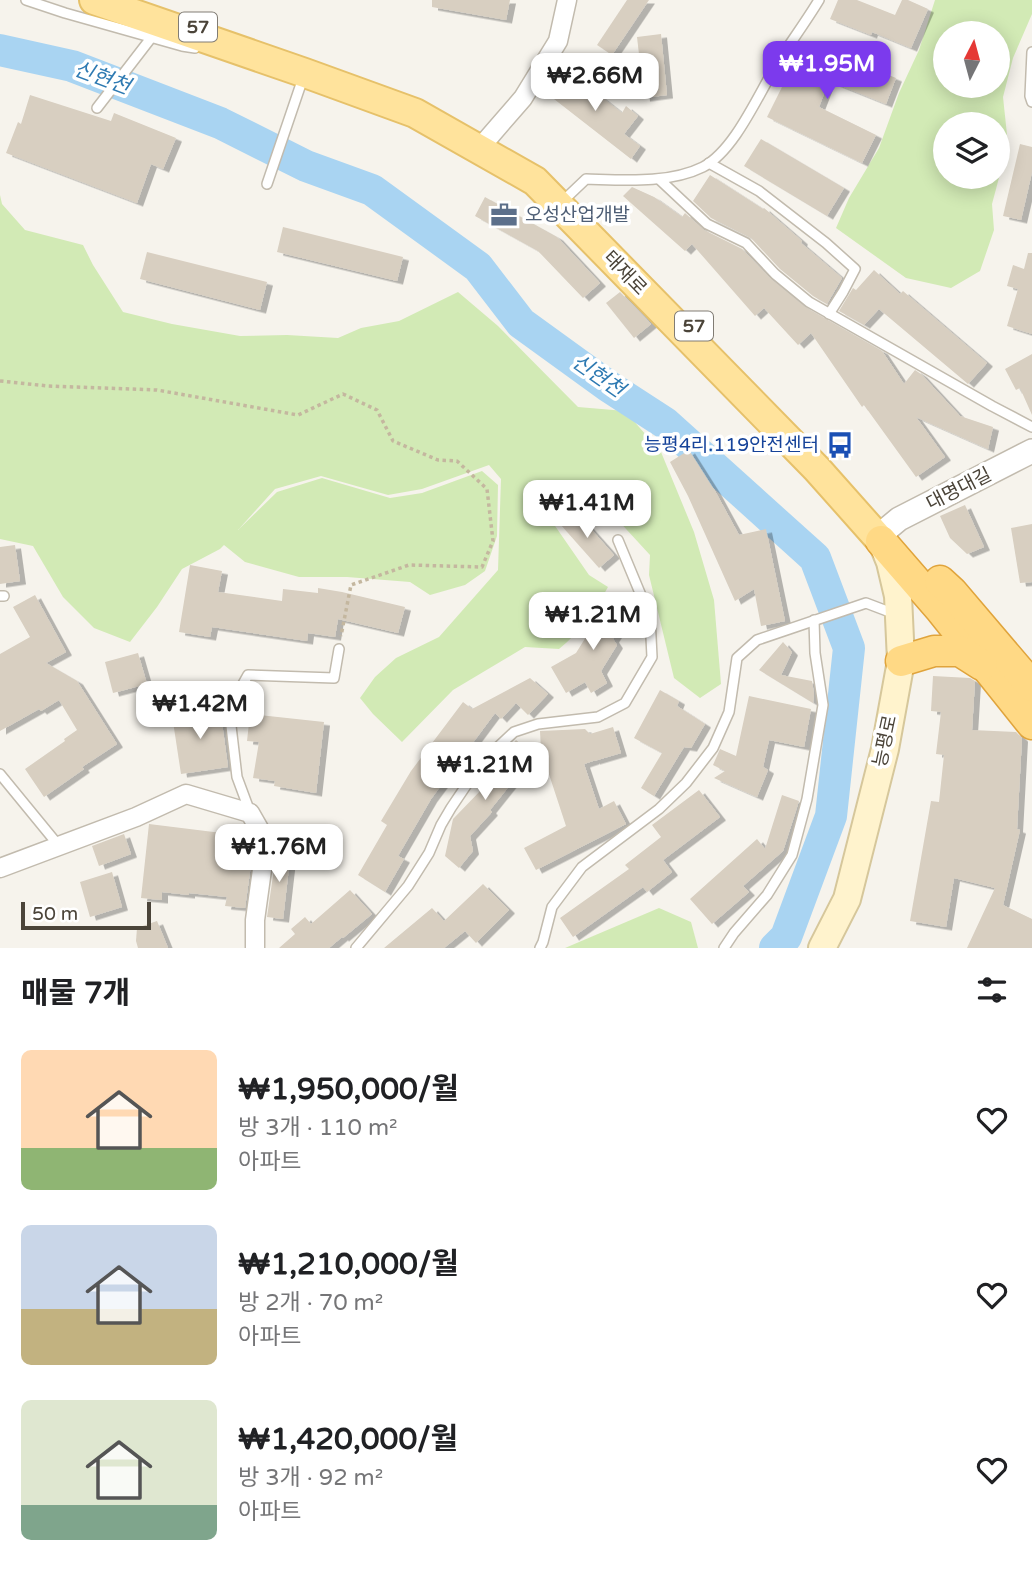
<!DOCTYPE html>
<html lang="ko">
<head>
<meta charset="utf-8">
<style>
  body { margin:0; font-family:"Varela Round","Noto Sans KR",sans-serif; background:#f6f6f6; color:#202124; height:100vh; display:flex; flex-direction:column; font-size:26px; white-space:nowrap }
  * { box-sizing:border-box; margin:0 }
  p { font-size:23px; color:#757577 }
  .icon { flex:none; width:38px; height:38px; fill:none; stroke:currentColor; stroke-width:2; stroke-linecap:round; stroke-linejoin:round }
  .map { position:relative; height:948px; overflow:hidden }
  .panel { display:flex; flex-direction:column; background:#fff; flex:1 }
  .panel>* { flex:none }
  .needle { width:46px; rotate:6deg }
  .fabs { position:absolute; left:933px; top:21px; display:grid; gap:14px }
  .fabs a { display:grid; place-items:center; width:77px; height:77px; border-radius:50%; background:#fff; box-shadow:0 4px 18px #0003; font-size:35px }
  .scale { position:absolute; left:21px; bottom:18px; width:130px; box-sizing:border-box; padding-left:7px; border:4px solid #4b4439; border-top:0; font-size:19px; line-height:24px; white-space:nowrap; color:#4b4439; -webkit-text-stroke:5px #fff; paint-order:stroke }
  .price { position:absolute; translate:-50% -60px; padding:0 16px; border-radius:14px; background:#fff; color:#222; font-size:23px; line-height:46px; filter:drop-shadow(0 2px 4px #0008) }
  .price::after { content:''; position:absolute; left:50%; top:42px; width:21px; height:16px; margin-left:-10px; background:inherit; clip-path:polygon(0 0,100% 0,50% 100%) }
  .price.selected { background:#7c3aed; color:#fff }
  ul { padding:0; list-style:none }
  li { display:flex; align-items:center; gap:21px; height:175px; padding:0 21px }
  li span { display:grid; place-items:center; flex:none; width:196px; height:140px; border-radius:10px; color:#555 }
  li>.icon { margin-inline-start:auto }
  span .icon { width:84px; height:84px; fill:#fffc; stroke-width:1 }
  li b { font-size:30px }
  h2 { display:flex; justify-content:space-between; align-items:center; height:84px; padding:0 21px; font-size:30px }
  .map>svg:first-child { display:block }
  .green { fill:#d2eab5; fill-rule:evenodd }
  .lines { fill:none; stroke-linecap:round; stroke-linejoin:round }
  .river { stroke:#a9d4f2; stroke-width:32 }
  .building { fill:#d8cfc1; filter:url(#shadow) }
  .service-casing { stroke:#c2bbae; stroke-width:12 }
  .minor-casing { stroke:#c2bbae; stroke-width:21 }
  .tertiary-casing { stroke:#c2bbae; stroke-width:26 }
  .secondary-casing { stroke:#d6c79b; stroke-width:30 }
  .primary-casing { stroke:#e6c16a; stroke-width:32 }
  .trunk-casing { stroke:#e0a43c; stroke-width:33 }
  .path { stroke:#c4b79f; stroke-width:3.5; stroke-dasharray:3.5 3.5; stroke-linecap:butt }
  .service { stroke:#fff; stroke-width:9 }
  .minor { stroke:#fff; stroke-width:18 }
  .tertiary { stroke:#fff; stroke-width:23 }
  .secondary { stroke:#fff3cd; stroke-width:26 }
  .primary { stroke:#ffe39c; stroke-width:28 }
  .trunk { stroke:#ffd985; stroke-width:30 }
  .labels { text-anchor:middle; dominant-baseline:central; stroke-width:7; stroke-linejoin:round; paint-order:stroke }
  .shield { fill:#fff; stroke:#817c74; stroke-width:2 }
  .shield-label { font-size:18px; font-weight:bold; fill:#4b4439 }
  .service-label { font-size:19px; fill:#4e5e75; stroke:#fff; text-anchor:start }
  .street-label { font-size:19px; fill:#4b4439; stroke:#fff }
  .transit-label { font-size:19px; fill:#164399; stroke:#fff; text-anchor:end }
  .water-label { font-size:21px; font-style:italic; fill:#2e7ab2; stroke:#fff }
</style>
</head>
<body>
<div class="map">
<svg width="1032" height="948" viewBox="0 0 1032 948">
  <defs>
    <filter id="shadow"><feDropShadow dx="6" dy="3.5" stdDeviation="0" flood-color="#0004"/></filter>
  </defs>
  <rect width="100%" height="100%" fill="#f6f3ec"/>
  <g class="green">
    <path d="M 935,0 L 1032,0 L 1032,14 L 1013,58 L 1003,97 L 1008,144 L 992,204 L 994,230 L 980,271 L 951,288 L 906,278 L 836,228 L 849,198 L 879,148 L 899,93 L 919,50 ZM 998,33 L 998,86 L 945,86 L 945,33 ZM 998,124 L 998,177 L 945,177 L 945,124 Z"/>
    <path d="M 0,195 L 2,204 L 25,230 L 83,245 L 93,265 L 123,312 L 172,324 L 240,336 L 287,335 L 338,338 L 361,328 L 399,321 L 458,292 L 498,326 L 578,407 L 625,411 L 661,452 L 694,532 L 714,600 L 721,684 L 700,698 L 674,678 L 649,575 L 650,555 L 592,492 L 553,523 L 589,575 L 608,587 C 595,611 580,632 559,649 L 525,647 L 453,690 L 402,742 L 373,714 L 360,698 L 375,677 L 396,658 L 439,637 L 498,570 L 501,479 L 489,465 L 422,489 L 388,495 L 321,476 L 275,489 L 238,530 L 277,492 L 322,478 L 390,498 L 422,493 L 482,471 L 498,485 L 497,536 L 485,571 L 465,585 L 430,595 L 410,582 L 347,577 L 299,577 L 245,562 L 224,545 L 220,549 L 182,569 L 157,607 L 130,642 L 94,628 L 63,597 L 33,546 L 0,539 Z"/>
    <polygon points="659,908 691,922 698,948 565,948"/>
  </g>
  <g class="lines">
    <polyline class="river" points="0,50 72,66 220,123 306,166 372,190 478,267 521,323 608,386 665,423 815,558 849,648 831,816 786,937 775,948"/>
  </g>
  <g class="building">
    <polygon points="432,0 510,0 506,20 432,7"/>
    <polygon points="627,0 649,0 612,55 597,45"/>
    <polygon points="838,0 857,0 895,15 902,0 908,0 928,9 911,48 872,32 871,35 830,19"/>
    <polygon points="661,34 667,95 644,98 637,37"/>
    <polygon points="798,45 853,67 856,62 896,78 886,104 829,81 819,107 876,135 862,163 767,117 790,71 786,70"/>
    <polygon points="562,71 588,91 590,88 622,113 626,106 638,116 624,134 640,146 631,159 545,92"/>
    <polygon points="30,95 111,121 114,113 176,138 163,169 151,164 137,203 6,153 18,122 21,124"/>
    <polygon points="761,139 844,188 827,216 744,166"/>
    <polygon points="1020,144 1032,147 1032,172 1021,220 1003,216"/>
    <polygon points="710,175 763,209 764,208 802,241 801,243 842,278 827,304 813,296 780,269 751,238 711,218 693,201"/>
    <polygon points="632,187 654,197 682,217 685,213 704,230 742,249 771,279 805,307 882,351 904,384 915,370 921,374 960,416 993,427 988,449 916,417 945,457 916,477 864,405 862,407 811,333 798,345 764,308 755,316 692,244 685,251 623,196"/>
    <polygon points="485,197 557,237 600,283 583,298 538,251 475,216"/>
    <polygon points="283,227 403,257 397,281 277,252"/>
    <polygon points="147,252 267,282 260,310 140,279"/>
    <polygon points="1028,253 1032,253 1032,334 1007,326 1018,289 1007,286 1013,265 1024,269"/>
    <polygon points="874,270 900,294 903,291 987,363 968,384 879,309 864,325 839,311 853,288 856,290"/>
    <polygon points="620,292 651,324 634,338 606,303"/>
    <polygon points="1032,354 1032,415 1020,388 1016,390 1005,369"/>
    <polygon points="689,450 715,491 739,535 766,529 785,621 761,626 754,589 735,601 688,496 670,462"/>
    <polygon points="965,505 984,547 967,554 950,538 940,516"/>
    <polygon points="575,511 614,555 599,568 560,524"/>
    <polygon points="1032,524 1032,582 1020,583 1011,528"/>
    <polygon points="15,545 20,581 0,584 0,547"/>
    <polygon points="190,565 222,571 218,592 282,601 283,589 318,593 318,588 342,592 405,607 398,633 338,619 335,637 308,633 307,641 212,627 210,637 179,632"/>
    <polygon points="35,595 66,652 46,663 77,681 117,744 82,767 84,769 44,797 25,769 65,741 64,739 77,730 59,700 41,711 39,709 0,731 0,654 30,637 13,607"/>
    <polygon points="609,600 630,613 613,639 617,645 601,671 607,683 591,693 585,682 566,693 551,667 576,653"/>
    <polygon points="783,642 792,652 781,675 812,681 814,694 813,703 759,670"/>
    <polygon points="138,653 147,684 113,693 105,662"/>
    <polygon points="933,676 970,678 975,681 972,730 1016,732 1022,738 1017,829 1020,830 1003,905 1032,919 1032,948 967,948 995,888 954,878 946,927 910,921 931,801 939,802 944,755 936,754 941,712 931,711"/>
    <polygon points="530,678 548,694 528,715 516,703 501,719 495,713 431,799 398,856 404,859 385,892 358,875 387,825 381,821 411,771 463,702 472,709"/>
    <polygon points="660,690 679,701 677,706 705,724 691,748 684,747 654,796 641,788 662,753 634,738"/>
    <polygon points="749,696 811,709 804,747 769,740 763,767 768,770 757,797 714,778 725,771 713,765 720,749 736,756"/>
    <polygon points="220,708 228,767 181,774 172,715"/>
    <polygon points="250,714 324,722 316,793 274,786 275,781 253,778 259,742 247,741"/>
    <polygon points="613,727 621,753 594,761 593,760 593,761 584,764 599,809 614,801 626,824 536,870 524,848 566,826 541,750 540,731 585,729 590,734"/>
    <polygon points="516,740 534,755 490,810 492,812 470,836 473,851 459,868 445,856 453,819 484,787 480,783"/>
    <polygon points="699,790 720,817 663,860 672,872 647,892 643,887 573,937 560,918 629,869 625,865 661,837 652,825"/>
    <polygon points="782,795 799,801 783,851 743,886 749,892 712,924 690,899 757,839 765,849"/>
    <polygon points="149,824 238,835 241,854 244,836 250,836 254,843 245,908 225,906 227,897 189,893 189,895 162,892 162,900 141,898"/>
    <polygon points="124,834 131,854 99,866 92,846"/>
    <polygon points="277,848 291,850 283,919 267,917"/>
    <polygon points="112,872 122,907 90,917 80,882"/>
    <polygon points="483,884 509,910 476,943 465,931 444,948 384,948 432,908 444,921"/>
    <polygon points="350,890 372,914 343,938 342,937 329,948 279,948 295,934 291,929 305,917 311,924"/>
    <polygon points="157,921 168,948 138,948 136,941 137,928"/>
  </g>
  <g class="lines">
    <defs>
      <g id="service">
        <polyline points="26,0 65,13 182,46 195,48"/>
        <polyline points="1032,52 1030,96 1032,102"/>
        <polyline points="97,108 151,38"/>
        <polyline points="709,163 759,191 826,243 855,269 843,292 829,314"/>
        <polyline points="659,179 707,224 746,243 775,274 809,302 992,406 1032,427"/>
        <polyline points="267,184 303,78"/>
        <path d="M 565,199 L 586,179 C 623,180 669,184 703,167 C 736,150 760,90 780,59 C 793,39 807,20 819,0"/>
        <polyline points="0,596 4,596"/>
        <polyline points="0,774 59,846"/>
        <polyline points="250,812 237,777 229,709 248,675 334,678 339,649"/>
        <polyline points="356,948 408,886 429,853 441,825 451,808 482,762 514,732 538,724 598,717 625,703 652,657 650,617 618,540"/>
        <polyline points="540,948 543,942 552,907 582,867 659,809 686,783 713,748 729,712 737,658 757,640 866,603 895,614"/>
        <polyline points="724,948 734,933 767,895 792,855 807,799 823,705 815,653 814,620"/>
      </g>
      <g id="minor">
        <polyline points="484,143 523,98 558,41 567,0"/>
        <polyline points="0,868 136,817 186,794 250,813 266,841 255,920 255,948"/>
      </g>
      <polyline id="tertiary" points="887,529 899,519 1032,451"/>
      <polyline id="secondary" points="822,948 847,899 885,749 901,661 898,596 890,562 883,545"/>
      <polyline id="primary" points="94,0 305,73 415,113 535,181 817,469 881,541"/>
      <g id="trunk">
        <polyline points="881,541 940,609 1032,724"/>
        <polyline points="940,581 952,592 1032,686"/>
        <polyline points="901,661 934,651 960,651 982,665"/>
      </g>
    </defs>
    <use href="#service" class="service-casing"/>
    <use href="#minor" class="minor-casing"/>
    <use href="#tertiary" class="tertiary-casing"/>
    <use href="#secondary" class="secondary-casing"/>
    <use href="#primary" class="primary-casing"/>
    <use href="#trunk" class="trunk-casing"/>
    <polyline class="path" points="0,381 48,386 157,390 298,415 343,394 377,410 393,441 438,460 457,461 487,489 493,541 482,567 409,565 351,585 341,636"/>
    <use href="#service" class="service"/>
    <use href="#minor" class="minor"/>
    <use href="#tertiary" class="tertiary"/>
    <use href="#secondary" class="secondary"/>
    <use href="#primary" class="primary"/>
    <use href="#trunk" class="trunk"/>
  </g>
  <defs>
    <symbol id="office-bare" viewBox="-9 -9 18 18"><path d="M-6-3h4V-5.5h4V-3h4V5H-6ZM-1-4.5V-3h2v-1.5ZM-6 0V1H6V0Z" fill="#5c6f8a" stroke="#fff" stroke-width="2.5" paint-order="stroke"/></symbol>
    <symbol id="bus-bare" viewBox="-9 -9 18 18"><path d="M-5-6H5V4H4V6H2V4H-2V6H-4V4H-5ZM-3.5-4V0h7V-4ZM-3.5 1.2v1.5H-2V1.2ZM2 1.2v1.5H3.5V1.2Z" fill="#1a4fb4" stroke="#fff" stroke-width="2.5" paint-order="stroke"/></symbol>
  </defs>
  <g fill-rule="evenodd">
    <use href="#office-bare" x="485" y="196" width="38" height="38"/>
    <use href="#bus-bare" x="821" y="426" width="38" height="38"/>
  </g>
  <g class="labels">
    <g class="shield">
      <rect x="179" y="12.5" width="38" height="29" rx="5"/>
      <rect x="675" y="311.5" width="38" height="29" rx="5"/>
    </g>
    <g class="shield-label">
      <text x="198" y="27">57</text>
      <text x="694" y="326">57</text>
    </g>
    <g class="service-label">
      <text x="525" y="215">오성산업개발</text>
    </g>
    <g class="street-label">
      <text transform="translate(625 273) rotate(46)">태재로</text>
      <text transform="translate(959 489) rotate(-27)">대명대길</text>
      <text transform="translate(885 741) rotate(-78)">능평로</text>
    </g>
    <g class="transit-label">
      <text x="819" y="445">능평4리.119안전센터</text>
    </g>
    <g class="water-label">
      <text transform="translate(102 78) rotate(20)">신현천</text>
      <text transform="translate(598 376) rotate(35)">신현천</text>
    </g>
  </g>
</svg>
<div class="fabs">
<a><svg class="needle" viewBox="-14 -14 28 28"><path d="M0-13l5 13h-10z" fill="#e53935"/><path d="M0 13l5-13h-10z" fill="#757577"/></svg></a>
<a><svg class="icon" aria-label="layers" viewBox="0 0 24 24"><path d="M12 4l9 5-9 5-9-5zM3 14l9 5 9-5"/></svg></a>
</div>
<div class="scale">50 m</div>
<b class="price selected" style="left:827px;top:101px">₩1.95M</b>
<b class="price" style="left:595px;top:113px">₩2.66M</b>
<b class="price" style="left:587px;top:540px">₩1.41M</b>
<b class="price" style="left:593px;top:652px">₩1.21M</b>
<b class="price" style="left:200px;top:741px">₩1.42M</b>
<b class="price" style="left:485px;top:802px">₩1.21M</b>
<b class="price" style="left:279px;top:884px">₩1.76M</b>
</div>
<section class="panel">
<h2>매물 7개<svg class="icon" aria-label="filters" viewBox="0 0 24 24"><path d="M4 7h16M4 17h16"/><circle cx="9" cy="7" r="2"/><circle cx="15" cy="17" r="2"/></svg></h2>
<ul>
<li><span style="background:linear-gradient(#ffd9b3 70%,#8fb573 0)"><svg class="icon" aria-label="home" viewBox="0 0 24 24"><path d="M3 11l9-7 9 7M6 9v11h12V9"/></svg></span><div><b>₩1,950,000/월</b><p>방 3개 · 110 m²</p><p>아파트</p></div><svg class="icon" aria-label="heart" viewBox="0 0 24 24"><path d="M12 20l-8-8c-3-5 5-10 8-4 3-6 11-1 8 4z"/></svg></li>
<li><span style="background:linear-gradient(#c9d6e8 60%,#c2b280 0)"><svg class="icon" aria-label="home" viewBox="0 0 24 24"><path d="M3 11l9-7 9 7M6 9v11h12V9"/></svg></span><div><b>₩1,210,000/월</b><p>방 2개 · 70 m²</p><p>아파트</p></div><svg class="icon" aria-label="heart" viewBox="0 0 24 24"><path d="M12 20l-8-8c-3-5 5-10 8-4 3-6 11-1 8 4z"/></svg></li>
<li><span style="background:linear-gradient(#dfe7d0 75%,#7fa58c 0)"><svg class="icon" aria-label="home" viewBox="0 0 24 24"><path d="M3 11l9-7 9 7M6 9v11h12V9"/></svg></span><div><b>₩1,420,000/월</b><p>방 3개 · 92 m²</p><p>아파트</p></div><svg class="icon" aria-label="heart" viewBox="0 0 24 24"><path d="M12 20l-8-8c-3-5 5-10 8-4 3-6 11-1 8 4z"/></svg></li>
</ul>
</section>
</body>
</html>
